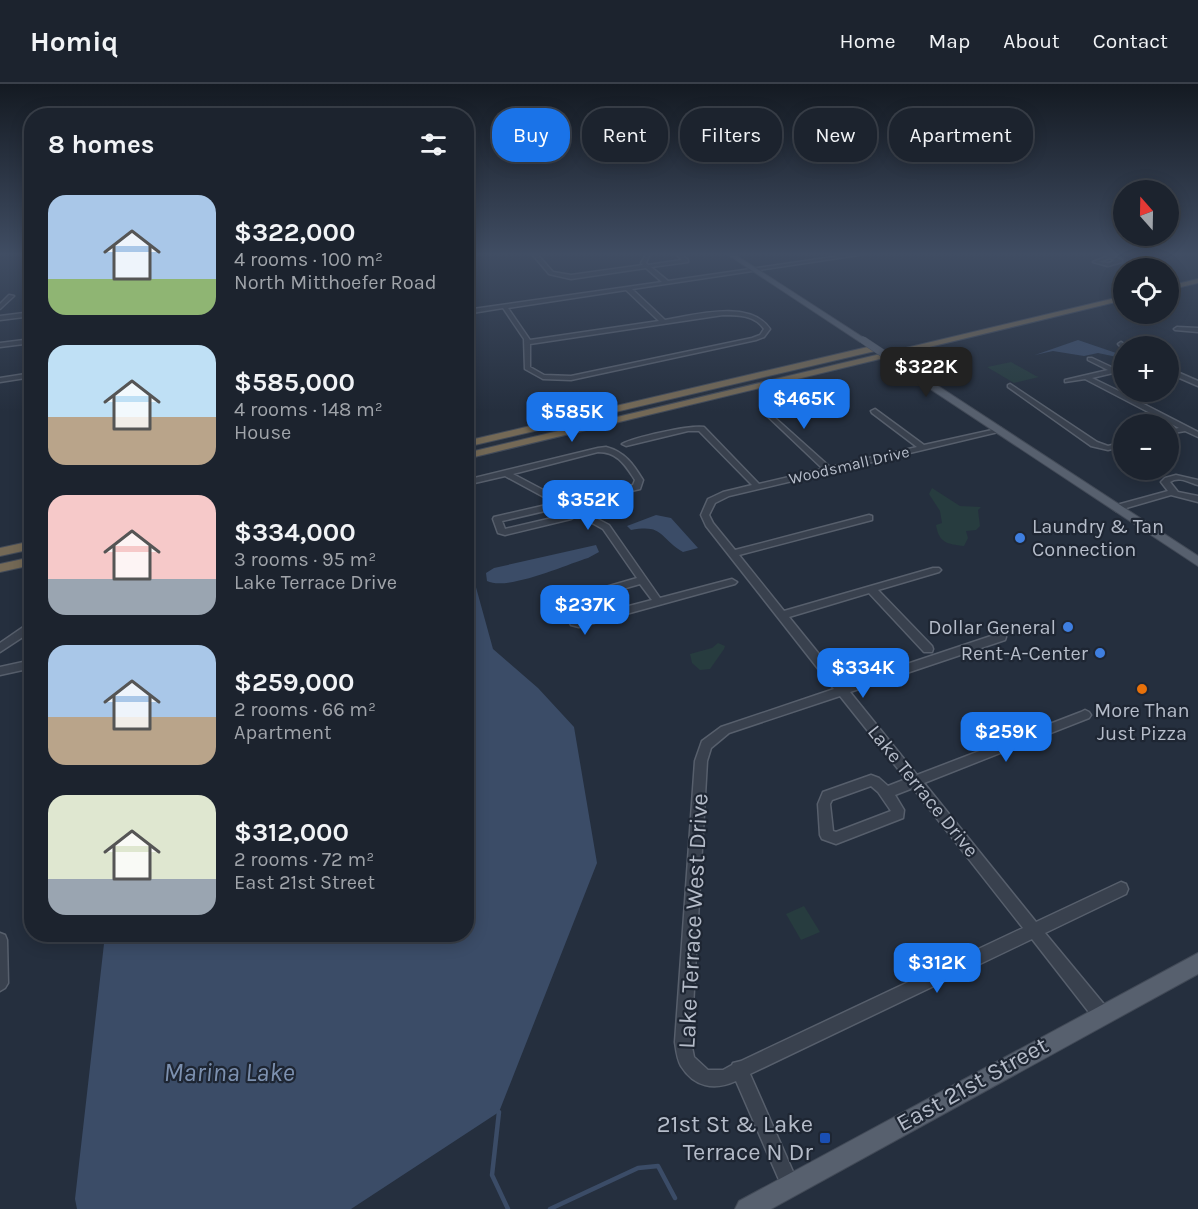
<!DOCTYPE html>
<html lang="en">
<head>
<meta charset="utf-8">
<style>
  body { margin:0; font-family:Karla,sans-serif; background:#252b36; color:#f1f3f6; height:100vh; display:flex; flex-direction:column; font-size:22px; white-space:nowrap }
  * { box-sizing:border-box; margin:0 }
  p { font-size:20px; color:#a0a4aa }
  .icon { flex:none; width:33px; height:33px; fill:none; stroke:currentColor; stroke-width:2; stroke-linecap:round; stroke-linejoin:round }
  .map { position:relative; flex:1; overflow:hidden }
  .side { position:absolute; left:24px; top:24px; width:450px; height:834px; display:flex; flex-direction:column; background:#1c232e; border-radius:24px; box-shadow:0 3px 15px #0003,0 0 0 2px #3a404a }
  .side>* { flex:none }
  .banner { position:absolute; left:492px; top:24px; width:570px; height:54px; display:flex; gap:12px }
  .needle { width:39px; rotate:340deg }
  .fabs { position:absolute; left:1113px; top:96px; display:grid; gap:12px }
  .fabs a { display:grid; place-items:center; width:66px; height:66px; border-radius:50%; background:#1c232e; box-shadow:0 3px 15px #0003,0 0 0 2px #3a404a; font-size:30px }
  .price { position:absolute; translate:-50% -51px; padding:0 14px; border-radius:12px; background:#1a73e8; color:#fff; font-size:20px; line-height:39px; filter:drop-shadow(0 2px 3px #0008) }
  .price::after { content:''; position:absolute; left:50%; top:36px; width:18px; height:14px; margin-left:-9px; background:inherit; clip-path:polygon(0 0,100% 0,50% 100%) }
  .price.current { background:#222; color:#fff }
  ul { padding:0; list-style:none }
  li { display:flex; align-items:center; gap:18px; height:150px; padding:0 24px }
  li span { display:grid; place-items:center; flex:none; width:168px; height:120px; border-radius:18px; color:#555 }
  li>.icon { margin-inline-start:auto }
  span .icon { width:72px; height:72px; fill:#fffc; stroke-width:1 }
  li b { font-size:26px }
  h2 { display:flex; justify-content:space-between; align-items:center; height:72px; padding:0 24px; font-size:26px }
  .chip { padding:0 21px; border-radius:24px; background:#1c232e; box-shadow:0 3px 15px #0003,0 0 0 2px #3a404a; font-size:21px; line-height:54px }
  .chip.current { background:#1a73e8; color:#fff }
  header { display:flex; align-items:center; gap:36px; box-sizing:border-box; height:84px; padding:0 30px; background:#1c232e; border-bottom:2px solid #3a404a }
  header strong { font-size:28px }
  nav { display:flex; gap:33px; margin-inline-start:auto; font-size:21px }
  .map>svg:first-child { display:block }
  .green { fill:#273c3f }
  .water { fill:#3b4c67 }
  .lines { fill:none; stroke-linecap:round; stroke-linejoin:round }
  .stream { stroke:#3b4c67; stroke-width:4.5 }
  .minor-casing { stroke:#575f6c; stroke-width:3 }
  .major-casing { stroke:#424a57; stroke-width:2 }
  .highway-casing { stroke:#444c59; stroke-width:2 }
  .minor { fill:#39414e; fill-rule:evenodd }
  .major { fill:#57606e; fill-rule:evenodd }
  .highway { fill:#746956; fill-rule:evenodd }
  .major-bridge-far1-casing { stroke:#424a57; stroke-width:8; stroke-linecap:butt }
  .major-bridge-casing { stroke:#424a57; stroke-width:10; stroke-linecap:butt }
  .major-bridge-far1 { stroke:#57606e; stroke-width:7 }
  .major-bridge { stroke:#57606e; stroke-width:9 }
  .shop-dot { fill:#3f7fe0; stroke:#1e2633; stroke-width:2 }
  .food-dot { fill:#e8710a; stroke:#1e2633; stroke-width:2 }
  .transit-dot { fill:#1a4fb4; stroke:#1e2633; stroke-width:2 }
  .labels { text-anchor:middle; dominant-baseline:central; stroke-width:4.5; stroke-linejoin:round; paint-order:stroke }
  .far-street-label { font-size:16px; fill:#b5bcc9; stroke:#1e2633 }
  .poi-label { font-size:20px; fill:#b5bcc9; stroke:#1e2633; text-anchor:end }
  .street-label { font-size:20px; fill:#b5bcc9; stroke:#1e2633 }
  .near-street-label { font-size:24px; fill:#b5bcc9; stroke:#1e2633 }
  .near-poi-label { font-size:24px; fill:#b5bcc9; stroke:#1e2633; text-anchor:end }
  .near-water-label { font-size:26px; font-style:italic; fill:#7d91b0; stroke:#1e2633 }
</style>
</head>
<body>
<header>
<strong>Homiq</strong>
<nav><a>Home</a><a>Map</a><a>About</a><a>Contact</a></nav>
</header>
<div class="map">
<svg width="1198" height="1125" viewBox="0 0 1198 1125">
  <rect width="100%" height="100%" fill="#252f3e"/>
  <g class="green">
    <polygon points="1011,278 1036,292 1039,293 1014,299 987,283"/>
    <path d="M 932,404 L 960,422 L 981,423 L 978,426 L 980,442 L 976,446 L 966,447 L 968,454 L 964,462 C 947,460 939,459 936,441 L 942,439 L 940,427 L 929,410 Z"/>
    <polygon points="718,559 725,562 724,565 710,585 700,586 692,579 690,570 712,564"/>
    <polygon points="804,822 820,848 801,856 786,830"/>
  </g>
  <g class="water">
    <polygon points="1078,256 1119,270 1117,273 1098,269 1084,272 1053,267 1035,271"/>
    <path d="M 656,431 L 671,434 L 698,464 L 683,468 C 658,453 664,440 631,446 L 627,442 Z"/>
    <path d="M 596,461 L 599,468 L 588,474 C 565,481 508,507 487,497 L 486,489 L 494,484 Z"/>
    <polygon points="467,488 474,496 493,565 538,604 574,643 597,779 499,1028 351,1125 77,1125 75,1115 105,851 466,850"/>
  </g>
  <g class="lines">
    <g class="stream">
      <polyline points="499,1028 492,1091 508,1125"/>
      <polyline points="550,1125 638,1084 658,1082 675,1114"/>
    </g>
    <defs>
      <g id="minor">
        <path d="M 532,170 L 537,170 L 553,188 L 571,191 L 643,181 L 641,179 L 646,170 L 650,170 L 646,179 L 648,181 L 682,176 L 676,170 L 681,170 L 688,176 L 688,178 L 651,183 L 668,197 L 854,170 L 865,170 L 632,205 L 665,236 C 695,231 750,215 770,245 L 764,253 L 756,256 L 571,296 L 543,295 L 525,285 L 524,255 L 503,224 L 466,230 L 466,226 L 662,198 L 646,184 L 571,195 L 549,190 ZM 626,206 L 659,237 L 530,256 L 508,224 ZM 723,231 C 738,231 755,231 764,245 L 760,251 L 752,254 L 571,292 L 544,291 L 530,283 L 530,260 Z"/>
        <path d="M 1113,170 L 1119,170 L 1114,173 L 1122,176 L 1122,178 L 1108,182 L 1093,178 ZM 1110,174 L 1116,177 L 1108,179 L 1099,178 Z"/>
        <polygon points="26,184 32,184 32,188 24,187"/>
        <polygon points="9,211 14,212 0,225 0,220"/>
        <polygon points="32,228 32,232 0,236 0,232"/>
        <polygon points="1177,243 1198,244 1198,248 1175,246 1174,245"/>
        <polygon points="32,255 32,259 0,263 0,259"/>
        <polygon points="1121,258 1127,262 1122,264 1118,260"/>
        <polygon points="1088,274 1092,274 1124,289 1124,294 1113,289 1092,294 1129,312 1149,308 1158,308 1157,309 1134,315 1198,348 1198,353 1185,347 1168,350 1168,346 1179,344 1085,295 1065,298 1065,296 1108,286 1088,276"/>
        <polygon points="1168,284 1198,297 1198,302 1168,289"/>
        <polygon points="32,289 32,293 0,298 0,294"/>
        <polygon points="1010,300 1097,358 1108,362 1124,358 1124,362 1108,366 1091,362 1008,303 1008,301"/>
        <path d="M 763,323 L 830,383 L 917,363 L 872,329 L 871,327 L 875,325 L 924,361 L 1001,344 L 1002,346 L 998,348 L 729,412 L 715,419 L 709,431 L 713,439 L 735,466 L 869,431 L 872,432 L 872,436 L 739,471 L 784,527 L 933,484 L 939,484 L 941,486 L 939,488 L 878,506 L 932,562 L 933,565 L 932,568 L 924,568 L 869,509 L 789,533 L 844,601 L 997,550 L 1005,550 L 1006,553 L 1005,556 L 850,608 L 917,691 L 1081,628 L 1085,626 L 1089,628 L 1091,631 L 1089,634 L 924,699 L 1036,838 L 1121,798 L 1126,800 L 1128,805 L 1126,810 L 1045,849 L 1107,924 L 1109,930 L 1107,936 L 1101,938 L 1095,936 L 1032,855 L 750,990 L 798,1099 L 795,1105 L 789,1108 L 783,1105 L 736,997 C 714,1007 694,1003 681,982 C 677,975 676,965 675,958 L 695,677 L 702,657 L 721,643 L 834,605 L 706,442 L 701,431 L 708,415 L 723,408 L 752,401 L 699,347 L 688,347 L 626,362 L 622,360 C 635,353 689,341 704,343 L 759,400 L 823,385 L 761,326 L 761,324 ZM 840,612 L 906,695 L 888,702 L 879,694 L 871,691 L 823,708 L 818,720 L 820,751 L 822,755 L 836,760 L 903,734 L 904,726 L 895,711 L 913,704 L 1023,844 L 741,977 L 733,979 L 732,981 L 723,986 L 708,986 L 694,973 L 691,958 L 707,677 L 711,664 L 729,649 ZM 871,702 L 878,708 L 891,727 L 836,748 L 833,747 L 830,720 L 832,716 Z"/>
        <path d="M 606,363 C 625,368 633,380 643,396 L 640,405 L 571,421 L 583,425 L 584,428 L 609,441 L 660,514 L 732,495 L 737,498 L 735,500 L 579,543 L 571,541 L 559,518 L 561,516 L 637,494 L 603,445 L 578,431 L 571,435 L 505,451 L 498,449 L 493,435 L 494,433 L 555,419 L 505,392 L 466,401 L 466,396 L 598,364 ZM 598,368 C 618,368 625,381 635,396 L 633,401 L 564,417 L 513,390 ZM 562,423 L 572,428 L 565,431 L 505,445 L 502,437 ZM 640,500 L 652,516 L 579,535 L 570,520 Z"/>
        <path d="M 1176,391 L 1198,396 L 1198,401 C 1188,398 1179,392 1170,398 L 1178,408 L 1198,412 L 1198,418 L 1171,411 L 1116,427 L 1112,424 L 1113,422 L 1168,407 L 1161,398 L 1165,394 Z"/>
        <polygon points="32,537 32,547 0,568 0,559"/>
        <polygon points="32,576 32,584 0,591 0,583"/>
        <polygon points="0,849 5,851 7,856 8,899 5,904 0,907"/>
      </g>
      <g id="major">
        <polygon points="727,170 734,170 867,256 860,258"/>
        <polygon points="897,279 903,279 1198,472 1198,482 897,283"/>
        <polygon points="1198,869 1198,890 771,1125 735,1125 739,1117"/>
      </g>
      <g id="highway">
        <polygon points="1198,195 1198,199 1168,206 1168,202"/>
        <polygon points="1124,212 1124,216 466,375 466,369"/>
        <polygon points="872,262 876,265 875,267 466,363 466,357"/>
        <polygon points="32,457 32,465 0,472 0,464"/>
        <polygon points="32,473 32,481 0,488 0,480"/>
      </g>
    </defs>
    <use href="#minor" class="minor-casing"/>
    <use href="#major" class="major-casing"/>
    <use href="#highway" class="highway-casing"/>
    <use href="#minor" class="minor"/>
    <use href="#major" class="major"/>
    <use href="#highway" class="highway"/>
    <defs>
      <polyline id="major-bridge-far1" points="863,256 890,274"/>
      <polyline id="major-bridge" points="888,273 900,281"/>
    </defs>
    <use href="#major-bridge-far1" class="major-bridge-far1-casing"/>
    <use href="#major-bridge" class="major-bridge-casing"/>
    <use href="#major-bridge-far1" class="major-bridge-far1"/>
    <use href="#major-bridge" class="major-bridge"/>
  </g>
  <linearGradient id="sky" x2="0" y2="1"><stop stop-color="#141a22"/><stop offset="0.52" stop-color="#404d63"/><stop offset="1" stop-color="#404d63" stop-opacity="0"/></linearGradient>
  <rect width="1198" height="327" fill="url(#sky)"/>
  <g class="shop-dot">
    <circle cx="1020" cy="454" r="6"/>
    <circle cx="1068" cy="543" r="6"/>
    <circle cx="1100" cy="569" r="6"/>
  </g>
  <circle class="food-dot" cx="1142" cy="605" r="6"/>
  <rect class="transit-dot" x="819" y="1048" width="12" height="12" rx="3"/>
  <g class="labels">
    <g class="far-street-label">
      <text transform="translate(849 381) rotate(-13)">Woodsmall Drive</text>
    </g>
    <g class="poi-label">
      <text x="1032" y="442" text-anchor="start">Laundry &amp; Tan<tspan x="1032" dy="23">Connection</tspan></text>
      <text x="1056" y="543">Dollar General</text>
      <text x="1088" y="569">Rent-A-Center</text>
      <text x="1142" y="626" text-anchor="middle">More Than<tspan x="1142" dy="23">Just Pizza</tspan></text>
    </g>
    <g class="street-label">
      <text transform="translate(923 707) rotate(51)">Lake Terrace Drive</text>
    </g>
    <g class="near-street-label">
      <text transform="translate(693 837) rotate(-87)">Lake Terrace West Drive</text>
      <text transform="translate(972 1000) rotate(-29)">East 21st Street</text>
    </g>
    <g class="near-poi-label">
      <text x="813" y="1040">21st St &amp; Lake<tspan x="813" dy="28">Terrace N Dr</tspan></text>
    </g>
    <g class="near-water-label">
      <text x="229" y="988">Marina Lake</text>
    </g>
  </g>
</svg>
<div class="fabs">
<a><svg class="needle" viewBox="-14 -14 28 28"><path d="M0-13l5 13h-10z" fill="#e53935"/><path d="M0 13l5-13h-10z" fill="#a0a4aa"/></svg></a>
<a><svg class="icon" aria-label="locate" viewBox="0 0 24 24"><circle cx="12" cy="12" r="6"/><path d="M12 2v4M12 18v4M2 12h4M18 12h4"/></svg></a>
<a>+</a>
<a>−</a>
</div>
<b class="price current" style="left:926px;top:314px">$322K</b>
<b class="price" style="left:804px;top:346px">$465K</b>
<b class="price" style="left:572px;top:359px">$585K</b>
<b class="price" style="left:588px;top:447px">$352K</b>
<b class="price" style="left:585px;top:552px">$237K</b>
<b class="price" style="left:863px;top:615px">$334K</b>
<b class="price" style="left:1006px;top:679px">$259K</b>
<b class="price" style="left:937px;top:910px">$312K</b>
<div class="banner">
<a class="chip current">Buy</a>
<a class="chip">Rent</a>
<a class="chip">Filters</a>
<a class="chip">New</a>
<a class="chip">Apartment</a>
</div>
<section class="side">
<h2>8 homes<svg class="icon" aria-label="filters" viewBox="0 0 24 24"><path d="M4 7h16M4 17h16"/><circle cx="9" cy="7" r="2"/><circle cx="15" cy="17" r="2"/></svg></h2>
<ul>
<li><span style="background:linear-gradient(#a9c7e8 70%,#8fb573 0)"><svg class="icon" aria-label="home" viewBox="0 0 24 24"><path d="M3 11l9-7 9 7M6 9v11h12V9"/></svg></span><div><b>$322,000</b><p>4 rooms · 100 m²</p><p>North Mitthoefer Road</p></div></li>
<li><span style="background:linear-gradient(#bfe0f5 60%,#b9a48a 0)"><svg class="icon" aria-label="home" viewBox="0 0 24 24"><path d="M3 11l9-7 9 7M6 9v11h12V9"/></svg></span><div><b>$585,000</b><p>4 rooms · 148 m²</p><p>House</p></div></li>
<li><span style="background:linear-gradient(#f6c9c9 70%,#9aa5b1 0)"><svg class="icon" aria-label="home" viewBox="0 0 24 24"><path d="M3 11l9-7 9 7M6 9v11h12V9"/></svg></span><div><b>$334,000</b><p>3 rooms · 95 m²</p><p>Lake Terrace Drive</p></div></li>
<li><span style="background:linear-gradient(#a9c7e8 60%,#b9a48a 0)"><svg class="icon" aria-label="home" viewBox="0 0 24 24"><path d="M3 11l9-7 9 7M6 9v11h12V9"/></svg></span><div><b>$259,000</b><p>2 rooms · 66 m²</p><p>Apartment</p></div></li>
<li><span style="background:linear-gradient(#dfe7d0 70%,#9aa5b1 0)"><svg class="icon" aria-label="home" viewBox="0 0 24 24"><path d="M3 11l9-7 9 7M6 9v11h12V9"/></svg></span><div><b>$312,000</b><p>2 rooms · 72 m²</p><p>East 21st Street</p></div></li>
</ul>
</section>
</div>
</body>
</html>
